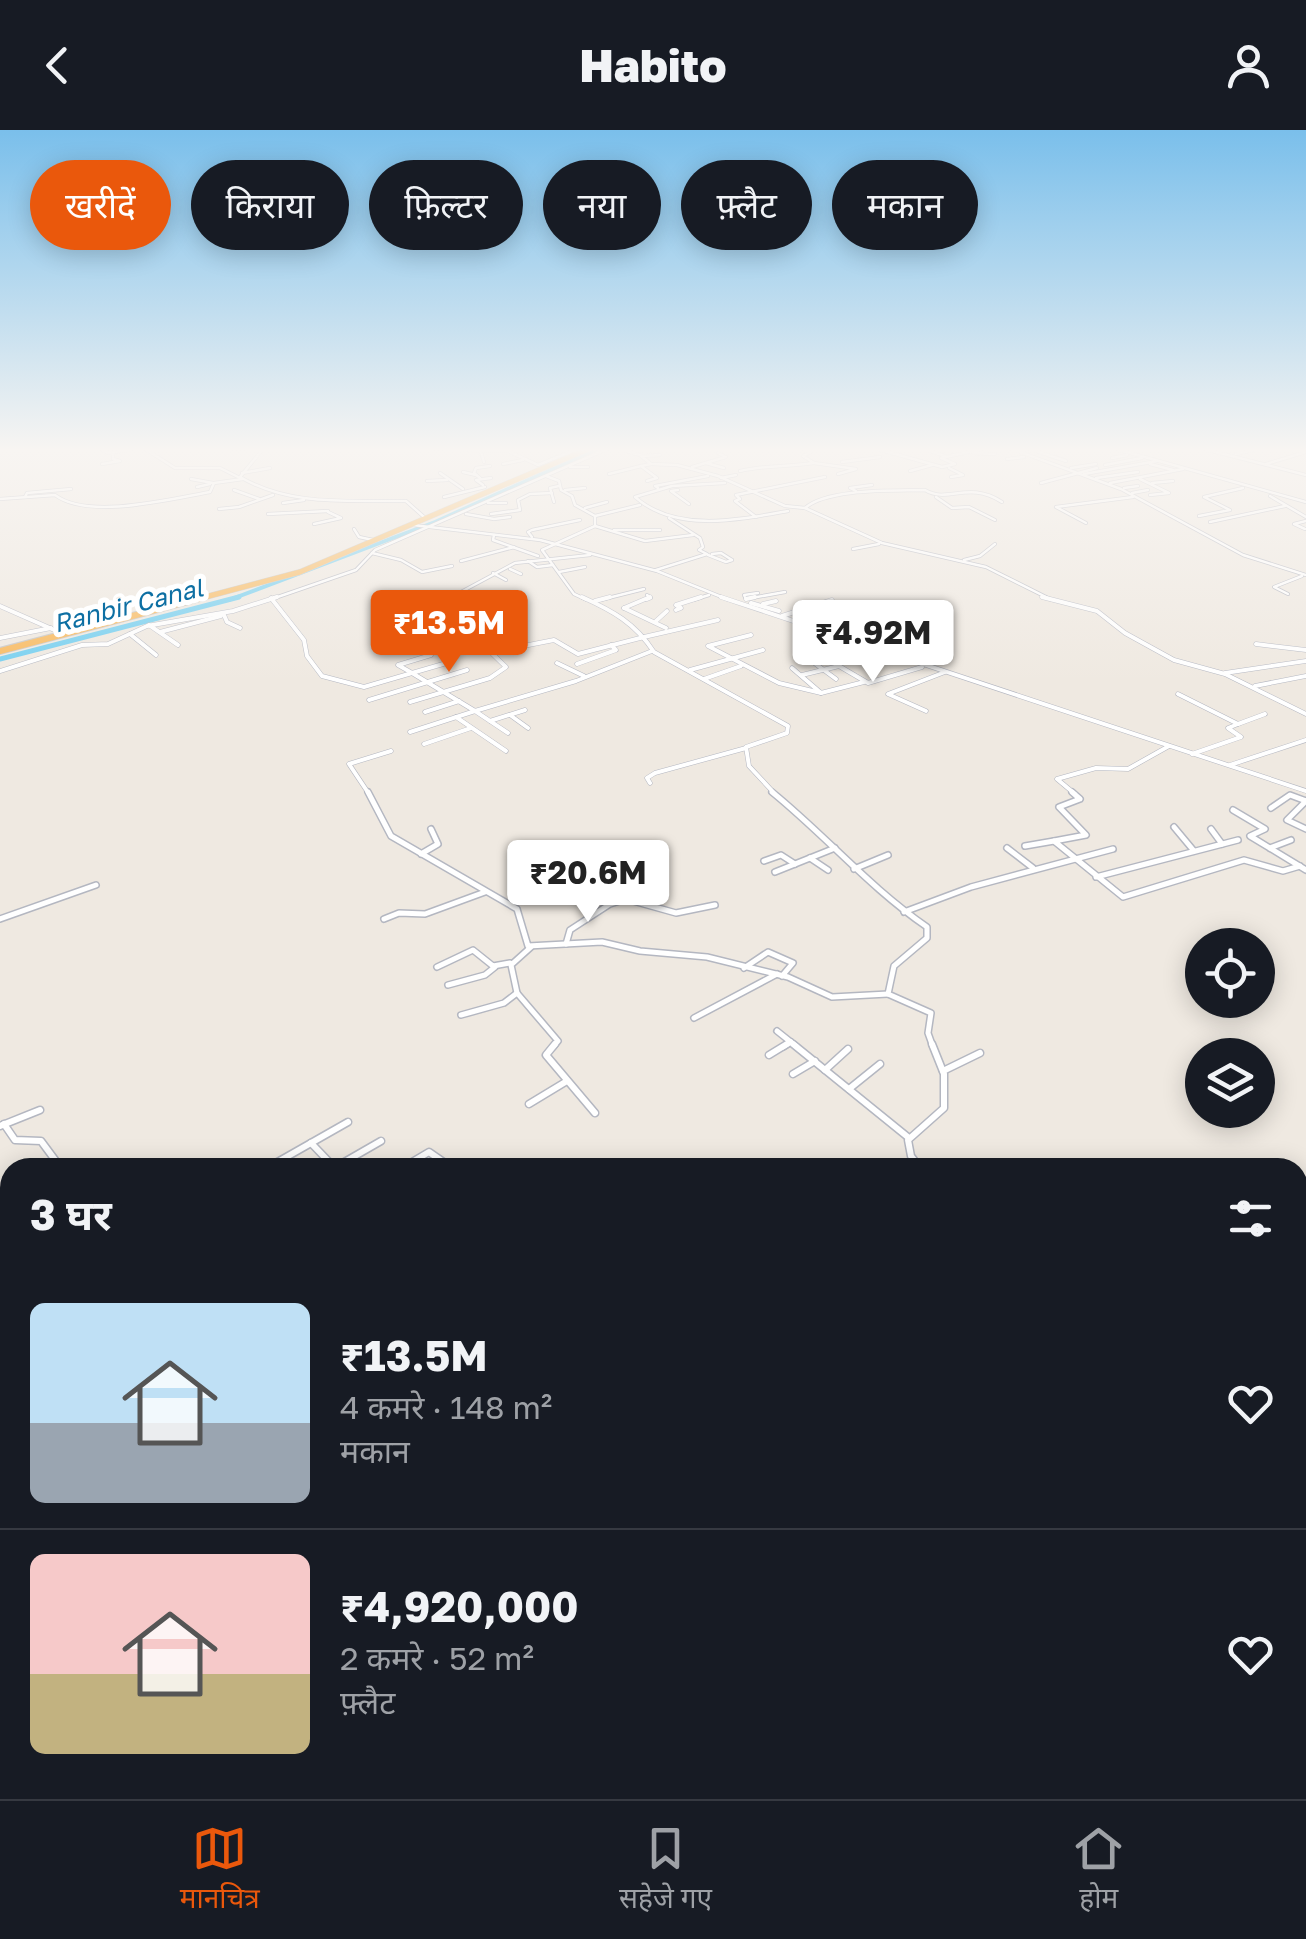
<!DOCTYPE html>
<html lang="hi">
<head>
<meta charset="utf-8">
<style>
  body { margin:0; font-family:"Golos Text","Noto Sans Devanagari",sans-serif; background:#242831; color:#f1f3f6; height:100vh; display:flex; flex-direction:column; font-size:38px; white-space:nowrap }
  * { box-sizing:border-box; margin:0 }
  p { font-size:32px; color:#9ea1a6 }
  .icon { flex:none; width:55px; height:55px; fill:none; stroke:currentColor; stroke-width:2; stroke-linecap:round; stroke-linejoin:round }
  .map { position:relative; flex:1; overflow:hidden }
  .drawer { position:absolute; left:0px; top:1028px; width:1308px; height:642px; display:flex; flex-direction:column; background:#171b24; border-radius:30px 30px 0 0; box-shadow:0 5px 25px #0003 }
  .drawer>* { flex:none }
  .banner { position:absolute; left:30px; top:30px; width:1248px; height:90px; display:flex; gap:20px }
  .controls { position:absolute; left:1185px; top:798px; display:grid; gap:20px }
  .controls a { display:grid; place-items:center; width:90px; height:90px; border-radius:50%; background:#171b24; box-shadow:0 5px 25px #0003; font-size:50px }
  .price { position:absolute; translate:-50% -85px; padding:0 22px; border-radius:10px; background:#fff; color:#222; font-size:32px; line-height:65px; filter:drop-shadow(0 2px 5px #0008) }
  .price::after { content:''; position:absolute; left:50%; top:60px; width:30px; height:22px; margin-left:-15px; background:inherit; clip-path:polygon(0 0,100% 0,50% 100%) }
  .price.active { background:#ea580c; color:#fff }
  ul { padding:0; list-style:none }
  li { display:flex; align-items:center; gap:30px; height:250px; padding:0 30px }
  li+li { border-top:2px solid #363941 }
  li span { display:grid; place-items:center; flex:none; width:280px; height:200px; border-radius:15px; color:#555 }
  li>.icon { margin-inline-start:auto }
  span .icon { width:120px; height:120px; fill:#fffc; stroke-width:1 }
  li b { font-size:42px }
  h2 { display:flex; justify-content:space-between; align-items:center; height:120px; padding:0 30px; font-size:42px }
  .pill { padding:0 35px; border-radius:45px; background:#171b24; box-shadow:0 5px 25px #0003; font-size:35px; line-height:90px }
  .pill.active { background:#ea580c; color:#fff }
  header { display:flex; justify-content:space-between; align-items:center; height:130px; padding:0 30px; background:#171b24; font-size:45px; font-weight:800 }
  .tabs { display:flex; justify-content:space-around; align-items:center; height:140px; border-top:2px solid #363941; background:#171b24; font-size:28px; color:#9ea1a6 }
  .tabs a { display:grid; justify-items:center; gap:5px }
  .tabs .active { color:#ea580c }
  .map>svg:first-child { display:block }
  .lines { fill:none; stroke-linecap:round; stroke-linejoin:round }
  .canal-far1 { stroke:#75cff0; stroke-width:4 }
  .canal { stroke:#75cff0; stroke-width:5 }
  .minor-far4-casing { stroke:#b4b7c1; stroke-width:4 }
  .minor-far3-casing { stroke:#b4b7c1; stroke-width:5 }
  .minor-far2-casing { stroke:#b4b7c1; stroke-width:8 }
  .minor-far1-casing { stroke:#b4b7c1; stroke-width:9 }
  .minor-casing { stroke:#b4b7c1; stroke-width:10 }
  .trunk-far1-casing { stroke:#c9c9c9; stroke-width:6 }
  .trunk-casing { stroke:#c9c9c9; stroke-width:8 }
  .minor-far4 { stroke:#fff; stroke-width:2.5 }
  .minor-far3 { stroke:#fff; stroke-width:4 }
  .minor-far2 { stroke:#fff; stroke-width:5 }
  .minor-far1 { stroke:#fff; stroke-width:6 }
  .minor { stroke:#fff; stroke-width:8 }
  .trunk-far1 { stroke:#f8ba60; stroke-width:5 }
  .trunk { stroke:#f8ba60; stroke-width:6 }
  .labels { text-anchor:middle; dominant-baseline:central; stroke-width:10; stroke-linejoin:round; paint-order:stroke }
  .far-water-label { font-size:25px; font-style:italic; fill:#0d6fa3; stroke:#fff }
</style>
</head>
<body>
<header><svg class="icon" aria-label="back" viewBox="0 0 24 24"><path d="M15 5l-7 7 7 7"/></svg>Habito<svg class="icon" aria-label="person" viewBox="0 0 24 24"><circle cx="12" cy="8" r="4"/><path d="M4 21q1-7 8-7t8 7"/></svg></header>
<div class="map">
<svg width="1306" height="1669" viewBox="0 0 1306 1669">
  <rect width="100%" height="100%" fill="#efe9e1"/>
  <g class="lines">
    <polyline class="canal-far1" points="229,470 435,392 597,319"/>
    <polyline class="canal" points="0,529 239,467"/>
    <defs>
      <g id="minor-far4">
        <polyline points="100,319 108,323 134,319"/>
        <polyline points="145,319 175,338 220,338 240,348"/>
        <polyline points="231,319 244,319"/>
        <path d="M 263,319 L 240,347 C 292,377 348,370 406,371 L 424,387"/>
        <polyline points="436,319 508,321 538,335 577,319"/>
        <polyline points="480,319 484,332"/>
        <polyline points="620,319 640,325 651,334 677,335 718,346 785,376 805,378 882,413 986,437 1052,470"/>
        <polyline points="877,319 942,337 955,334 941,328 982,319"/>
        <polyline points="924,319 945,326"/>
        <polyline points="1012,319 1121,359 1243,425 1306,445"/>
        <polyline points="1116,319 1306,372"/>
        <polyline points="1204,319 1306,345"/>
        <polyline points="1017,321 1030,319 1066,331"/>
        <polyline points="973,323 995,324"/>
        <polyline points="1236,324 1253,320"/>
        <polyline points="642,326 660,325"/>
        <polyline points="1112,328 1127,325"/>
        <polyline points="1007,329 1024,327"/>
        <polyline points="842,332 880,327"/>
        <polyline points="706,333 724,338"/>
        <polyline points="814,333 856,339 838,344"/>
        <polyline points="102,334 120,331 113,329 113,323"/>
        <polyline points="503,334 523,330"/>
        <polyline points="1150,334 1173,340"/>
        <polyline points="1266,334 1306,322"/>
        <polyline points="1105,335 1142,328"/>
        <polyline points="570,337 588,337"/>
        <polyline points="692,337 726,327 718,323"/>
        <polyline points="949,338 963,345 951,347"/>
        <polyline points="1071,338 1096,334"/>
        <path d="M 740,341 C 765,335 788,337 814,333 L 803,326 L 811,322 L 803,319"/>
        <polyline points="910,341 932,335"/>
        <polyline points="463,342 476,345"/>
        <polyline points="242,343 270,338"/>
        <polyline points="440,343 463,359"/>
        <polyline points="609,344 641,336"/>
        <polyline points="1084,344 1157,331"/>
        <polyline points="546,346 559,351 561,360 572,366 575,375 595,386 595,396 542,420 574,464 587,470"/>
        <polyline points="480,348 474,343 476,338 490,336"/>
        <polyline points="721,348 736,345"/>
        <polyline points="1096,348 1138,342"/>
        <polyline points="191,349 213,353"/>
        <polyline points="1140,349 1169,363 1150,365"/>
        <polyline points="427,351 447,350"/>
        <polyline points="647,351 657,348 641,336 651,334"/>
        <path d="M 725,353 L 672,356 L 635,367 C 676,403 738,390 788,381"/>
        <polyline points="1041,353 1097,338"/>
        <polyline points="1110,353 1183,339"/>
        <polyline points="1152,353 1173,351"/>
        <polyline points="483,355 476,350 491,348"/>
        <polyline points="197,357 210,354"/>
        <polyline points="658,358 655,356 708,346"/>
        <polyline points="1124,358 1138,356"/>
        <polyline points="234,360 259,369"/>
        <polyline points="565,360 585,358"/>
        <polyline points="678,360 671,361 689,374"/>
        <polyline points="856,361 850,358 872,355"/>
        <polyline points="1132,363 1148,360"/>
        <polyline points="1270,366 1306,387"/>
        <polyline points="25,367 27,363 71,359"/>
        <polyline points="444,367 485,357"/>
        <polyline points="936,367 952,378 969,377 995,390"/>
        <path d="M 0,369 L 55,365 C 88,390 171,369 210,362 L 214,353 L 243,349"/>
        <polyline points="554,372 550,358 559,356"/>
        <polyline points="283,373 304,370"/>
        <polyline points="488,373 506,373"/>
        <polyline points="585,378 607,372"/>
        <path d="M 805,378 C 828,358 894,361 925,360 C 948,374 968,350 1002,372"/>
        <polyline points="219,379 239,377 273,365"/>
        <polyline points="268,384 328,381"/>
        <polyline points="466,384 494,389 510,387"/>
        <polyline points="491,384 520,380 518,370 530,364 552,363"/>
        <polyline points="595,386 640,375"/>
        <polyline points="1199,386 1230,380 1204,367 1243,358"/>
        <polyline points="756,387 735,371 740,369 736,365 825,347"/>
        <polyline points="1210,392 1285,376"/>
        <polyline points="1086,393 1056,377 1133,367"/>
        <polyline points="314,394 341,388 328,382"/>
        <polyline points="413,395 540,410 657,441 729,470"/>
        <polyline points="595,396 645,411 693,405"/>
        <polyline points="354,399 359,407 373,410"/>
        <polyline points="1305,399 1294,394 1306,391"/>
        <polyline points="614,400 660,400"/>
        <polyline points="494,405 493,410 538,426"/>
        <polyline points="532,407 528,402 532,400 580,390"/>
        <polyline points="853,419 879,414"/>
        <polyline points="372,423 401,430 422,442 452,436"/>
        <polyline points="712,424 721,423 732,430"/>
        <polyline points="708,425 726,432 732,430"/>
        <polyline points="964,430 980,426 995,414"/>
        <polyline points="461,431 514,417"/>
        <polyline points="528,431 537,437 553,435"/>
        <polyline points="510,439 521,444"/>
        <polyline points="656,440 707,424 699,420 703,417 700,408 669,388"/>
        <polyline points="559,442 585,437"/>
        <polyline points="493,443 506,450"/>
        <polyline points="1288,464 1274,457 1302,446"/>
        <polyline points="746,469 785,462"/>
        <polyline points="746,469 744,465 758,463"/>
        <polyline points="269,470 356,440 375,420 607,319"/>
        <polyline points="488,470 474,469 461,462 515,433 590,425"/>
        <polyline points="600,470 644,459"/>
        <polyline points="646,470 651,468 647,465"/>
        <polyline points="693,470 709,465"/>
      </g>
      <g id="minor-far3">
        <polyline points="471,467 484,467"/>
        <path d="M 582,467 C 613,481 635,493 654,522 L 788,596 L 787,603 L 746,617 L 749,636 L 775,664"/>
        <polyline points="721,467 1306,661"/>
        <polyline points="1042,467 1097,481 1125,503 1174,530 1225,544 1306,584"/>
        <polyline points="271,468 304,510 307,526 322,546 364,557 412,543 475,581 576,551 652,521"/>
        <polyline points="746,469 755,467"/>
        <polyline points="595,471 610,467"/>
        <polyline points="751,473 779,481"/>
        <polyline points="763,474 776,471"/>
        <polyline points="0,476 61,503"/>
        <polyline points="624,478 666,498"/>
        <polyline points="624,478 650,467"/>
        <polyline points="676,480 681,478 676,475 701,467"/>
        <polyline points="224,485 227,492 240,498"/>
        <polyline points="782,486 832,470"/>
        <polyline points="656,491 667,481"/>
        <polyline points="149,495 178,515"/>
        <polyline points="160,502 221,486"/>
        <polyline points="130,504 156,525"/>
        <polyline points="514,505 526,515"/>
        <polyline points="751,505 708,516 779,553 821,563"/>
        <polyline points="644,507 718,490"/>
        <polyline points="0,508 51,498"/>
        <polyline points="481,511 496,509 508,519 554,510 578,524 644,507"/>
        <polyline points="1256,514 1306,520"/>
        <polyline points="426,520 409,509 432,502"/>
        <polyline points="450,532 412,543 398,535 431,525 426,520 496,492 495,481 486,467"/>
        <polyline points="813,532 836,549"/>
        <polyline points="557,533 584,546"/>
        <polyline points="577,534 616,520 611,515"/>
        <polyline points="792,538 821,563 864,552"/>
        <polyline points="690,540 763,520"/>
        <polyline points="0,541 82,515 108,514 147,496 233,481 277,467"/>
        <polyline points="1225,543 1306,531"/>
        <polyline points="802,545 839,536 868,553 922,537"/>
        <polyline points="704,549 741,536"/>
        <polyline points="1255,556 1306,546"/>
        <polyline points="1178,564 1238,594 1228,598 1241,607 1192,624"/>
        <polyline points="369,570 467,540"/>
        <polyline points="410,572 490,548 506,537 470,502"/>
        <polyline points="926,581 888,564 945,542"/>
        <polyline points="425,582 459,571"/>
        <polyline points="510,585 528,598"/>
        <polyline points="456,587 506,621"/>
        <polyline points="490,591 525,580"/>
        <polyline points="1238,594 1265,584"/>
        <polyline points="410,602 475,581 508,603"/>
        <polyline points="424,614 471,598"/>
        <polyline points="1230,635 1306,610"/>
        <polyline points="650,653 647,648 655,643 746,618"/>
        <polyline points="369,664 349,634 391,621"/>
        <polyline points="1075,664 1057,649 1096,638 1128,639 1169,616"/>
      </g>
      <g id="minor-far2">
        <polyline points="368,662 391,706 517,779 528,816 602,812 640,821 707,827 788,847 832,867 888,864"/>
        <path d="M 772,662 C 825,705 870,758 927,797 L 927,808 L 894,836 L 888,864 L 931,883 L 928,903 L 933,917"/>
        <polyline points="1072,662 1080,669 1059,677 1086,705 1054,711 1123,767 1244,730 1283,741 1300,736"/>
        <polyline points="1306,671 1287,690 1306,699"/>
        <polyline points="1271,678 1290,665 1306,671"/>
        <polyline points="1233,680 1265,699 1250,706 1306,740"/>
        <polyline points="1174,697 1194,721"/>
        <polyline points="1211,699 1222,714"/>
        <polyline points="1025,716 1054,711"/>
        <polyline points="1007,718 1033,738"/>
        <polyline points="1270,718 1291,710"/>
        <polyline points="421,724 438,714 431,699"/>
        <polyline points="810,728 828,740"/>
        <polyline points="764,731 781,725 795,734"/>
        <polyline points="854,739 888,725"/>
        <polyline points="775,742 835,718"/>
        <polyline points="1096,747 1238,710"/>
        <polyline points="904,782 971,757 1113,719"/>
        <polyline points="0,789 96,755"/>
        <polyline points="384,789 399,783 425,784 485,762"/>
        <polyline points="566,814 570,800 610,774 626,769 676,783 715,775"/>
        <polyline points="531,817 511,835 517,863 558,911 553,917"/>
        <polyline points="437,837 473,820 493,836 510,833"/>
        <polyline points="744,838 768,822 793,833 782,846"/>
        <polyline points="448,855 485,845 495,837"/>
        <polyline points="461,885 504,873 517,863"/>
        <polyline points="694,888 777,844"/>
        <polyline points="777,901 797,917"/>
        <polyline points="783,917 791,912"/>
      </g>
      <g id="minor-far1">
        <polyline points="555,914 546,925 595,983"/>
        <polyline points="793,914 909,1008"/>
        <polyline points="769,925 787,914"/>
        <polyline points="825,940 848,919"/>
        <polyline points="943,941 980,923"/>
        <polyline points="793,944 815,931"/>
        <polyline points="849,959 880,934"/>
        <polyline points="529,974 567,951"/>
        <polyline points="4,994 15,1010 41,1011 61,1038"/>
        <polyline points="0,996 40,980"/>
        <polyline points="311,1013 335,1038"/>
        <polyline points="267,1038 348,992"/>
        <polyline points="334,1038 381,1011"/>
        <polyline points="402,1038 429,1022 452,1038"/>
        <polyline points="920,1038 911,1026 908,1010 944,978 944,944 932,914"/>
        <polyline points="0,1070 10,1065"/>
        <polyline points="0,1093 10,1107"/>
        <polyline points="10,1166 1,1187 10,1205"/>
        <polyline points="1298,1187 1306,1203"/>
        <polyline points="1298,1210 1306,1204"/>
      </g>
      <g id="minor">
        <polyline points="1298,1277 1306,1283"/>
        <polyline points="0,1278 10,1273"/>
        <polyline points="0,1336 10,1330"/>
        <polyline points="0,1388 10,1381"/>
        <polyline points="0,1460 10,1453"/>
        <polyline points="0,1506 10,1498"/>
        <polyline points="0,1573 10,1565"/>
        <polyline points="0,1648 10,1639"/>
        <polyline points="292,1660 299,1669"/>
        <polyline points="586,1660 597,1669"/>
        <polyline points="1179,1660 1184,1669"/>
        <polyline points="60,1669 69,1660"/>
        <polyline points="128,1669 137,1660"/>
        <polyline points="230,1669 241,1660"/>
        <polyline points="303,1669 315,1660"/>
        <polyline points="386,1669 398,1660"/>
        <polyline points="468,1669 478,1660"/>
        <polyline points="547,1669 554,1660"/>
      </g>
      <polyline id="trunk-far1" points="194,470 300,442 588,319"/>
      <polyline id="trunk" points="0,521 204,467"/>
    </defs>
    <use href="#minor-far4" class="minor-far4-casing"/>
    <use href="#minor-far3" class="minor-far3-casing"/>
    <use href="#minor-far2" class="minor-far2-casing"/>
    <use href="#minor-far1" class="minor-far1-casing"/>
    <use href="#minor" class="minor-casing"/>
    <use href="#trunk-far1" class="trunk-far1-casing"/>
    <use href="#trunk" class="trunk-casing"/>
    <use href="#minor-far4" class="minor-far4"/>
    <use href="#minor-far3" class="minor-far3"/>
    <use href="#minor-far2" class="minor-far2"/>
    <use href="#minor-far1" class="minor-far1"/>
    <use href="#minor" class="minor"/>
    <use href="#trunk-far1" class="trunk-far1"/>
    <use href="#trunk" class="trunk"/>
  </g>
  <linearGradient id="sky" x2="0" y2="1"><stop stop-color="#7abfeb"/><stop offset="0.58" stop-color="#f8f5f2"/><stop offset="1" stop-color="#f8f5f2" stop-opacity="0"/></linearGradient>
  <rect width="1306" height="552" fill="url(#sky)"/>
  <g class="labels">
    <g class="far-water-label">
      <text transform="translate(128 475) rotate(-14)">Ranbir Canal</text>
    </g>
  </g>
</svg>
<div class="controls">
<a><svg class="icon" aria-label="locate" viewBox="0 0 24 24"><circle cx="12" cy="12" r="6"/><path d="M12 2v4M12 18v4M2 12h4M18 12h4"/></svg></a>
<a><svg class="icon" aria-label="layers" viewBox="0 0 24 24"><path d="M12 4l9 5-9 5-9-5zM3 14l9 5 9-5"/></svg></a>
</div>
<b class="price active" style="left:449px;top:545px">₹13.5M</b>
<b class="price" style="left:873px;top:555px">₹4.92M</b>
<b class="price" style="left:588px;top:795px">₹20.6M</b>
<div class="banner">
<a class="pill active">खरीदें</a>
<a class="pill">किराया</a>
<a class="pill">फ़िल्टर</a>
<a class="pill">नया</a>
<a class="pill">फ़्लैट</a>
<a class="pill">मकान</a>
</div>
<section class="drawer">
<h2>3 घर<svg class="icon" aria-label="filters" viewBox="0 0 24 24"><path d="M4 7h16M4 17h16"/><circle cx="9" cy="7" r="2"/><circle cx="15" cy="17" r="2"/></svg></h2>
<ul>
<li><span style="background:linear-gradient(#bfe0f5 60%,#9aa5b1 0)"><svg class="icon" aria-label="home" viewBox="0 0 24 24"><path d="M3 11l9-7 9 7M6 9v11h12V9"/></svg></span><div><b>₹13.5M</b><p>4 कमरे · 148 m²</p><p>मकान</p></div><svg class="icon" aria-label="heart" viewBox="0 0 24 24"><path d="M12 20l-8-8c-3-5 5-10 8-4 3-6 11-1 8 4z"/></svg></li>
<li><span style="background:linear-gradient(#f6c9c9 60%,#c2b280 0)"><svg class="icon" aria-label="home" viewBox="0 0 24 24"><path d="M3 11l9-7 9 7M6 9v11h12V9"/></svg></span><div><b>₹4,920,000</b><p>2 कमरे · 52 m²</p><p>फ़्लैट</p></div><svg class="icon" aria-label="heart" viewBox="0 0 24 24"><path d="M12 20l-8-8c-3-5 5-10 8-4 3-6 11-1 8 4z"/></svg></li>
</ul>
</section>
</div>
<nav class="tabs">
<a class="active"><svg class="icon" aria-label="map" viewBox="0 0 24 24"><path d="M3 6l6-2 6 2 6-2v14l-6 2-6-2-6 2zM9 4v14M15 6v14"/></svg>मानचित्र</a>
<a><svg class="icon" aria-label="saved" viewBox="0 0 24 24"><path d="M7 4h10v16l-5-4-5 4z"/></svg>सहेजे गए</a>
<a><svg class="icon" aria-label="home" viewBox="0 0 24 24"><path d="M3 11l9-7 9 7M6 9v11h12V9"/></svg>होम</a>
</nav>
</body>
</html>
